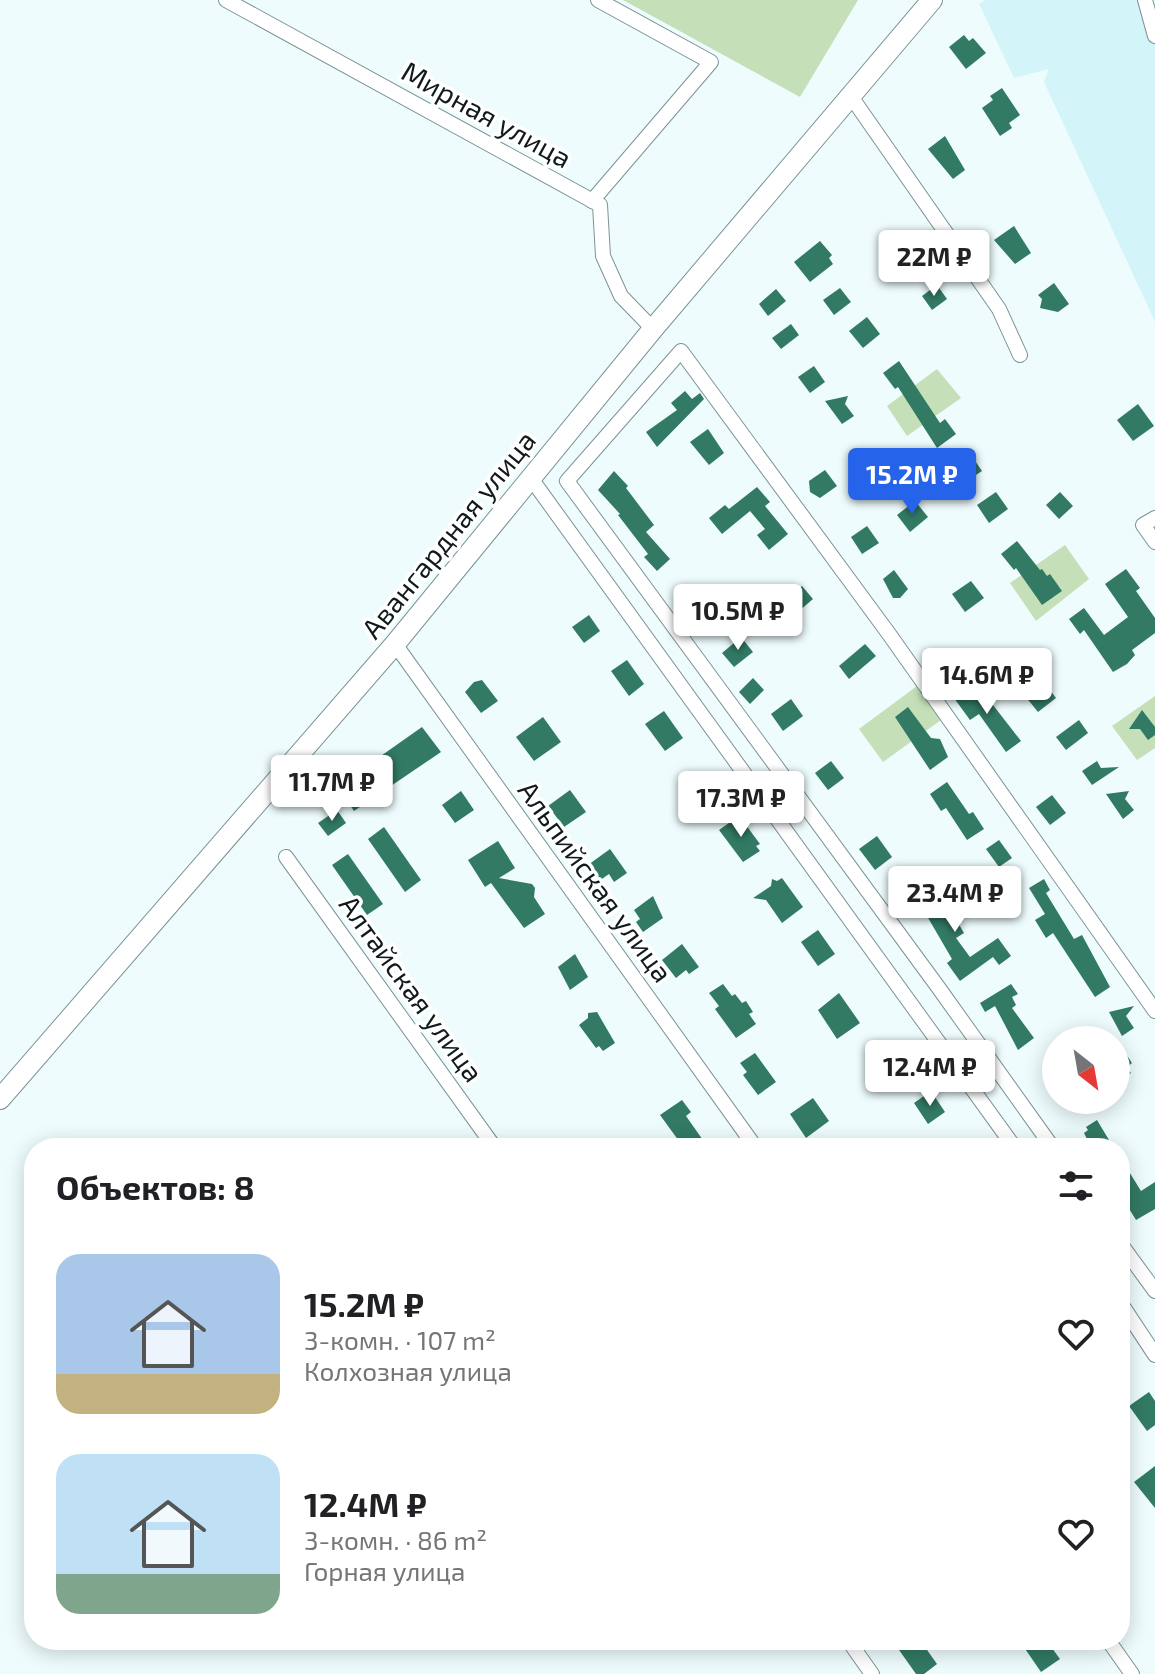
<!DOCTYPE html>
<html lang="ru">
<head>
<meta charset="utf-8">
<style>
  body { margin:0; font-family:"Exo 2",sans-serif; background:#f2f2f2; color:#202124; height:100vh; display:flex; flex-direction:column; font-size:30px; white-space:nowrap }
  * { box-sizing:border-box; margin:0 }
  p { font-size:26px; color:#757577 }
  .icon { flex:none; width:44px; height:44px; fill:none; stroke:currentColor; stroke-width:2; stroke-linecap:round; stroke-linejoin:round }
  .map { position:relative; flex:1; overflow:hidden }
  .sheet { position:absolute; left:24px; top:1138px; width:1106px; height:512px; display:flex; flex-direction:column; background:#fff; border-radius:32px; box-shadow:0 4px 20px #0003 }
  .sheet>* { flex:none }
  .needle { width:52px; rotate:149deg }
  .fabs { position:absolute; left:1042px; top:1026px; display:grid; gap:16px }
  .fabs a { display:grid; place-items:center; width:88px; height:88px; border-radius:50%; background:#fff; box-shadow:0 4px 20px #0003; font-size:40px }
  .price { position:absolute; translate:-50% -68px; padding:0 18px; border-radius:8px; background:#fff; color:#222; font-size:26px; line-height:52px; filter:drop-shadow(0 2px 4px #0008) }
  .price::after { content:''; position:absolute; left:50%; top:48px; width:24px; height:18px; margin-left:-12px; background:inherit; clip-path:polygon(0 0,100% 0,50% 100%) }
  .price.on { background:#2563eb; color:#fff }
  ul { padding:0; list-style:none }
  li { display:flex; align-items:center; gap:24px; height:200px; padding:0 32px }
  li span { display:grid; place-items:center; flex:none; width:224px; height:160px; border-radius:24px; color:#555 }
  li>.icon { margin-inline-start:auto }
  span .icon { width:96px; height:96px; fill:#fffc; stroke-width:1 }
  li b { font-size:34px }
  h2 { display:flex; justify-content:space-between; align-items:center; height:96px; padding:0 32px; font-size:34px }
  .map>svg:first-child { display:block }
  .built { fill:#d3f5f9 }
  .green { fill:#c5e0b9 }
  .building { fill:#327a64 }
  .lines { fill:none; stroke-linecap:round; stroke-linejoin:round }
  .street-casing { stroke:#7c9395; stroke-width:16 }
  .secondary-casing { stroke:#7c9395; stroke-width:22 }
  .street { stroke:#fff; stroke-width:14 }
  .secondary { stroke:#fff; stroke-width:20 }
  .labels { text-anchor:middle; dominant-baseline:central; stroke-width:7; stroke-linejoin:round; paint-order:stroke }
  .street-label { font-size:28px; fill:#111a1b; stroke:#fff }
</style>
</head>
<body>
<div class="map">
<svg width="1155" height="1674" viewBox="0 0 1155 1674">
  <rect width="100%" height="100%" fill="#eefcfe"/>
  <polygon class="built" points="985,0 1138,0 1149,41 1155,40 1155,322 1044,82 1049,69 1014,78 979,4"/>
  <g class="green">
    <polygon points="623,0 858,0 800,97"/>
    <polygon points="937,369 961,398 907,436 887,406"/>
    <polygon points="1065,545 1089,579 1036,621 1010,583"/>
    <polygon points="917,686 941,720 883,762 859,729"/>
    <polygon points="1155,696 1155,748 1137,760 1112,726"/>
  </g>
  <g class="building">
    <polygon points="964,35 969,41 973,38 986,53 966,69 949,47"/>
    <polygon points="1002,88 1020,115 1009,123 1012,128 1000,136 982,108 993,100 990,96"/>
    <polygon points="945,136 965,170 953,179 928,149"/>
    <polygon points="1014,226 1031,253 1015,264 994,240"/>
    <polygon points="820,241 832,255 829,258 833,264 810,282 794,262"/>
    <polygon points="1054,283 1069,304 1058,312 1040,308 1042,299 1038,295"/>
    <polygon points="937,285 947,299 932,310 922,296"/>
    <polygon points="840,288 851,302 834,315 823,300"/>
    <polygon points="776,289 786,301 768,316 759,304"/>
    <polygon points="867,317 880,334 863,348 849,331"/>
    <polygon points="791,324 799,335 781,349 772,338"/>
    <polygon points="899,361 940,423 945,419 956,434 937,448 898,387 895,389 883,373"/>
    <polygon points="814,366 825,382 810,393 798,377"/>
    <polygon points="685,391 692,399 700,393 704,399 657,447 646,432 677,410 671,403"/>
    <polygon points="848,396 845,404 854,416 842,424 825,401"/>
    <polygon points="1138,404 1154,426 1133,441 1117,420"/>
    <polygon points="708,429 724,453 709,465 690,442"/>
    <polygon points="971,455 982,471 962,484 951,468"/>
    <polygon points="888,466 900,483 882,497 869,480"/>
    <polygon points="825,470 837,486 820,498 810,492 809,481"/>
    <polygon points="614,471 628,486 626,488 654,525 646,532 670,559 657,571 644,557 648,554 618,515 620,514 598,490"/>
    <polygon points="757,487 770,502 765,506 788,534 769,550 757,535 765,529 750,511 722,534 709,518 725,505 729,509"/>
    <polygon points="996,492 1008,509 989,523 977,505"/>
    <polygon points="1060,492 1073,506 1059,519 1046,505"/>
    <polygon points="915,501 928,517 910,532 897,515"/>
    <polygon points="867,526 879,543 862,554 851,537"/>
    <polygon points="1017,541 1040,570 1042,569 1047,576 1050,574 1062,591 1042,605 1016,568 1014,570 1001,554"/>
    <polygon points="1126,569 1140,588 1136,591 1155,618 1155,633 1132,650 1135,655 1127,664 1113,672 1084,630 1080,634 1069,619 1084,608 1104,635 1128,617 1105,584"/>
    <polygon points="894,570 908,589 900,598 893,598 883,579"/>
    <polygon points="971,581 984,598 965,612 952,594"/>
    <polygon points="802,586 813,599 791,618 780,605"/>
    <polygon points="700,589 719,615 703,629 684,603"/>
    <polygon points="589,615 600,631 584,643 572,627"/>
    <polygon points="741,637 753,652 734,667 722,653"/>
    <polygon points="865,644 876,656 849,679 839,666"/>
    <polygon points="627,660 644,684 629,696 611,671"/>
    <polygon points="753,678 764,690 750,704 739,692"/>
    <polygon points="482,680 498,701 481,713 465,692 474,682"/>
    <polygon points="1044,682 1056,698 1038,712 1025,696"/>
    <polygon points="976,683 1021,741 1006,752 979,714 970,720 954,698"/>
    <polygon points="791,699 803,716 783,731 771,714"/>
    <polygon points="908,707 931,738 940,739 948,757 930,770 895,717"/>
    <polygon points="1142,710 1155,727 1155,735 1148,740 1140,729 1129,729"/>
    <polygon points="664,711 683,738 665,751 645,724"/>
    <polygon points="543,717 561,742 534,761 516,737"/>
    <polygon points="1079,720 1088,733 1066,750 1056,737"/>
    <polygon points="422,727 441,752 354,811 344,796 385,767 378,758"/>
    <polygon points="831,761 844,778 828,790 815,773"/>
    <polygon points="1097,761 1101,768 1119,767 1092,785 1082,771"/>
    <polygon points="712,780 721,798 704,811 692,795"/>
    <polygon points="947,782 969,814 973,812 984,829 967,840 946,808 941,811 930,794"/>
    <polygon points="570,790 586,812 564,827 548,806"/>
    <polygon points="461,791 474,810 455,823 442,805"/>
    <polygon points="1129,791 1125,799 1134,810 1123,819 1106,794"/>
    <polygon points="1052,795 1066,813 1050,825 1036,807"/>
    <polygon points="337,810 346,823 328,836 318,823"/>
    <polygon points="736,818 739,823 743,821 760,844 756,846 760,851 743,862 719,830"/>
    <polygon points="384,827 421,880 405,892 368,839"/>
    <polygon points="877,836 892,857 875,870 859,849"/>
    <polygon points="999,840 1012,858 999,867 986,849"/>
    <polygon points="498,841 515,868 499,878 532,884 535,888 534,897 545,914 524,928 491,883 485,887 468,860"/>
    <polygon points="610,849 627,873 614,882 609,874 599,881 588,865"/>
    <polygon points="348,854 383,904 367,915 332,865"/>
    <polygon points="782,878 803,907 782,923 766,900 753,898 771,886 772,879 777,881"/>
    <polygon points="1044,879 1050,890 1046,893 1074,939 1082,935 1110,987 1095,997 1053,933 1046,938 1035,920 1045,914 1029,888"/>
    <polygon points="933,880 964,933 956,938 970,957 998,938 1011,956 999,965 993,957 960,981 947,963 952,959 913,892"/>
    <polygon points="653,896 663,918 643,932 636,922 640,919 634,910"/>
    <polygon points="818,930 835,954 818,966 801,942"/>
    <polygon points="682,944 699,967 689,974 686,970 676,978 662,960"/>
    <polygon points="575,954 588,977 570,990 558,967"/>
    <polygon points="723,984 732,996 735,994 742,1003 746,1001 753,1012 749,1014 756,1024 736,1038 715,1009 719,1006 709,993"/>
    <polygon points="1011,984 1018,994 1012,997 1016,1005 1012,1008 1034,1038 1018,1050 995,1006 985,1012 980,1003"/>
    <polygon points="839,993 860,1023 837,1039 818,1010"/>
    <polygon points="1134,1006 1126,1016 1134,1028 1122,1036 1109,1012"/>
    <polygon points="597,1012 615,1043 603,1051 599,1046 596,1048 579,1025 588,1018 588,1013"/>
    <polygon points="894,1049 898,1055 903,1051 910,1062 892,1075 881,1059"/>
    <polygon points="1116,1049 1119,1055 1124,1051 1132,1063 1127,1067 1131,1073 1116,1083"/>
    <polygon points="755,1053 776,1082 758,1095 743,1075 747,1072 740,1063"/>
    <polygon points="931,1091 945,1112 928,1124 914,1103"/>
    <polygon points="813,1098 829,1121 806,1138 790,1114"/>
    <polygon points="682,1100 691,1112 686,1116 705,1143 698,1148 684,1148 660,1115"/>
    <polygon points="1097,1120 1109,1140 1097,1148 1072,1148 1087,1139 1084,1133 1088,1130 1086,1127"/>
    <polygon points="1120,1157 1141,1191 1155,1182 1155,1209 1136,1220 1120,1194"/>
    <polygon points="1149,1392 1155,1401 1155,1425 1147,1431 1129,1406"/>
    <polygon points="1155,1466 1155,1508 1134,1482"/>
    <polygon points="892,1640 920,1640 937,1664 924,1674 916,1674"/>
    <polygon points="1019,1640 1046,1640 1060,1659 1041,1672"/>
  </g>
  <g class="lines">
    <defs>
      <g id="street">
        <polyline points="226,0 600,205 603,256 621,296 653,329"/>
        <polyline points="1145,0 1155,36"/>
        <polyline points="850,95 999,309 1020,355"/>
        <polyline points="592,201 711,62 598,0"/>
        <polyline points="530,477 1015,1148"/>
        <polyline points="1155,518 1143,525 1155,542"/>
        <polyline points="395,644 756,1148"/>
        <polyline points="286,857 495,1148"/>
        <polyline points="1053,1148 938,987 567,481 681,351 889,634 1155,1011"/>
        <polyline points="1120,1243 1155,1291"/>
        <polyline points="1120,1302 1155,1355"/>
        <polyline points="848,1640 872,1674"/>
        <polyline points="1108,1640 1132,1674"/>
      </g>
      <polyline id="secondary" points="0,1099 395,644 653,329 932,0"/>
    </defs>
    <use href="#street" class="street-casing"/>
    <use href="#secondary" class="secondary-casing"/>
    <use href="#street" class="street"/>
    <use href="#secondary" class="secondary"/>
  </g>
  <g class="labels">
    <g class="street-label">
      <text transform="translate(487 114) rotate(29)">Мирная улица</text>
      <text transform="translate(448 534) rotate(-51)">Авангардная улица</text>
      <text transform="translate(596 881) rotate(54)">Альпийская улица</text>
      <text transform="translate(412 988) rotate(54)">Алтайская улица</text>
    </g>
  </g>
</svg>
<div class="fabs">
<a><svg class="needle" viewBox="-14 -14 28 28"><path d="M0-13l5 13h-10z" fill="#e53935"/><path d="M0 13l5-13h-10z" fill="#757577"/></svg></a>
</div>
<b class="price" style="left:934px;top:298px">22M ₽</b>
<b class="price on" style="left:912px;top:516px">15.2M ₽</b>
<b class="price" style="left:738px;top:652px">10.5M ₽</b>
<b class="price" style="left:987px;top:716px">14.6M ₽</b>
<b class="price" style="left:332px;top:823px">11.7M ₽</b>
<b class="price" style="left:741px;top:839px">17.3M ₽</b>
<b class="price" style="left:955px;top:934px">23.4M ₽</b>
<b class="price" style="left:930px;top:1108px">12.4M ₽</b>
<section class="sheet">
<h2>Объектов: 8<svg class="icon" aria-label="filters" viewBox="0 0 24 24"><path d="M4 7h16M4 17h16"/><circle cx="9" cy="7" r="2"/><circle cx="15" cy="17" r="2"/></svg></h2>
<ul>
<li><span style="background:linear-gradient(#a9c7e8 75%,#c2b280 0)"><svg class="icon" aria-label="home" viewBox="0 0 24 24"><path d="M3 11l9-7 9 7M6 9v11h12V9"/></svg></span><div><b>15.2M ₽</b><p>3-комн. · 107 m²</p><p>Колхозная улица</p></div><svg class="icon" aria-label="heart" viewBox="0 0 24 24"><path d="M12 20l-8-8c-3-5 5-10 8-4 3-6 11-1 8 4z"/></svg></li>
<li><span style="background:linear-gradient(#bfe0f5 75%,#7fa58c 0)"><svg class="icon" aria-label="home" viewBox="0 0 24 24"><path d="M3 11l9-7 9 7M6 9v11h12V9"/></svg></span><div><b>12.4M ₽</b><p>3-комн. · 86 m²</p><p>Горная улица</p></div><svg class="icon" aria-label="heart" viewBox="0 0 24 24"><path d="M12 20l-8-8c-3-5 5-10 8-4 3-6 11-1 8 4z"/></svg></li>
</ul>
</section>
</div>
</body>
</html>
